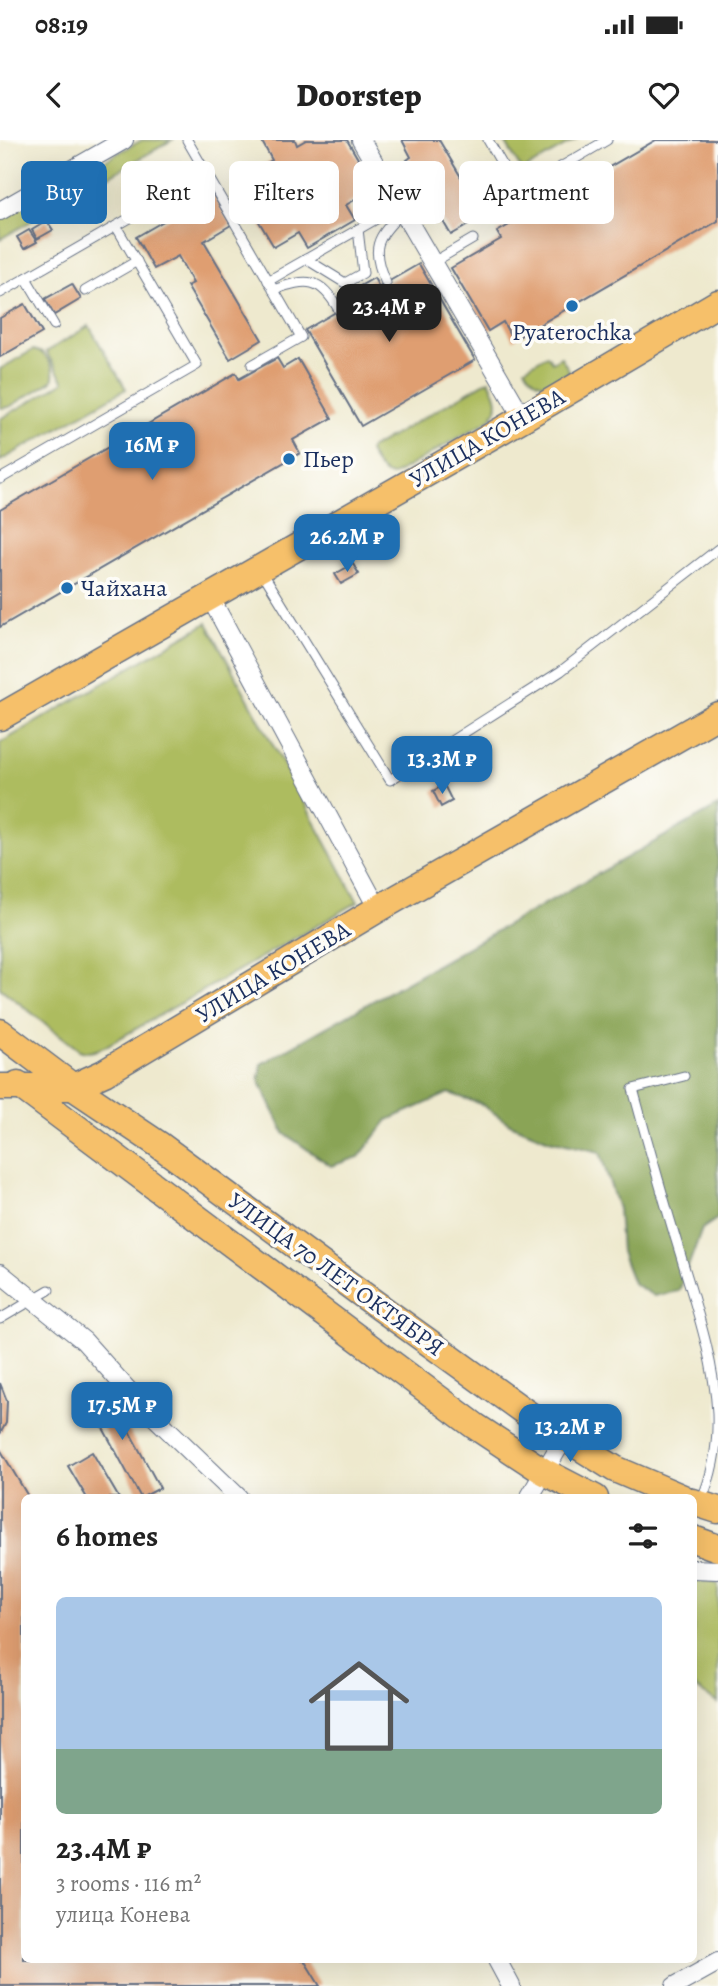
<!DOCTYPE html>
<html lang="en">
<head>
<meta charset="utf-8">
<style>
  body { margin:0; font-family:Alegreya,serif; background:#f6f6f6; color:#222; height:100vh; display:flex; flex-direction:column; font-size:26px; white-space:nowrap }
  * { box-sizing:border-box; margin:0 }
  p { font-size:23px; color:#767676 }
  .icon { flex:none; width:38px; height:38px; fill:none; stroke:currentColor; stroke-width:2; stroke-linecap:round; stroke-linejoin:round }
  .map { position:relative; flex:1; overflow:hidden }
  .sheet { position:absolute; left:21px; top:1354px; width:676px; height:469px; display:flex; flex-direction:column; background:#fff; border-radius:10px; box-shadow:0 7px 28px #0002 }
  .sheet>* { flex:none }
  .top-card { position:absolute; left:21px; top:21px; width:677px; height:63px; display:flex; gap:14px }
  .price { position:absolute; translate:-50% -60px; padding:0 16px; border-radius:14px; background:#1f6fb2; color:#fff; font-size:23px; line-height:46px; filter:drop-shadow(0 2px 4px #0008) }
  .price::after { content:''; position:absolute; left:50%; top:42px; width:21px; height:16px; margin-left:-10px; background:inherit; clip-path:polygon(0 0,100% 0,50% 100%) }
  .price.active { background:#222; color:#fff }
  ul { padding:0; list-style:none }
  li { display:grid; align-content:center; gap:14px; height:371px; padding:0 35px }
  li span { display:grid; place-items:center; height:217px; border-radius:10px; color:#555 }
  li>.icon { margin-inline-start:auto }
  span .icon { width:126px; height:126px; fill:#fffc; stroke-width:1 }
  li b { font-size:30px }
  h2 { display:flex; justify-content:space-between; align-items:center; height:84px; padding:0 35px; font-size:30px }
  .pill { padding:0 24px; border-radius:10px; background:#fff; box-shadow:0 7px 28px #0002; font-size:24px; line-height:63px }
  .pill.active { background:#1f6fb2; color:#fff }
  .status { display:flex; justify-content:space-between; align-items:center; height:49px; padding:0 35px; background:#fff; direction:ltr }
  .status svg { height:19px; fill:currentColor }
  header { display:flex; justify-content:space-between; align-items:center; height:91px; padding:0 35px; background:#fff; font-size:32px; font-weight:800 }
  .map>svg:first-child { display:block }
  .green { fill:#adbc5f; stroke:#64765e; stroke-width:2 }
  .forest { fill:#8aa456; stroke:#526a5a; stroke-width:2 }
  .building { fill:#df9e71 }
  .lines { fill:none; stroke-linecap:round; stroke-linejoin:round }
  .service-casing { stroke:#657085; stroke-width:11 }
  .minor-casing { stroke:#657085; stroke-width:20 }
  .primary-casing { stroke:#657085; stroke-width:29 }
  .service { stroke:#fff; stroke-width:9 }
  .minor { stroke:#fff; stroke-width:18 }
  .primary { stroke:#f6c06b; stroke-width:26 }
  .poi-dot { fill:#1f6fb2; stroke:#fdfcf7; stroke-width:2.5 }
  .labels { text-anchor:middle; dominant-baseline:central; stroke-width:7; stroke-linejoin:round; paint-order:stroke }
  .poi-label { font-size:24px; fill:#1b2f5e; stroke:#fdfcf7; text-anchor:start }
  .street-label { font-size:24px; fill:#1b2f5e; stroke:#fdfcf7 }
</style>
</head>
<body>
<div class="status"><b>08:19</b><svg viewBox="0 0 49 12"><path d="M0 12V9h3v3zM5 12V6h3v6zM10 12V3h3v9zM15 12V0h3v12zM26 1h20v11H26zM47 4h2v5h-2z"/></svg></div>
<header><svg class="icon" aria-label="back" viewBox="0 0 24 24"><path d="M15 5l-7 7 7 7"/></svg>Doorstep<svg class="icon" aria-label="heart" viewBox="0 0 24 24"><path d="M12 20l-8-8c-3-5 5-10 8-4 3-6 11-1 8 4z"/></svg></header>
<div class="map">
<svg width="718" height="1846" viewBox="0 0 718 1846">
  <rect width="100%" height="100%" fill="#fdfcf7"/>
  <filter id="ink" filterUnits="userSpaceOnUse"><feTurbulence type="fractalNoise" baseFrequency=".0143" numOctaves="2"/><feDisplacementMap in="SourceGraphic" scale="14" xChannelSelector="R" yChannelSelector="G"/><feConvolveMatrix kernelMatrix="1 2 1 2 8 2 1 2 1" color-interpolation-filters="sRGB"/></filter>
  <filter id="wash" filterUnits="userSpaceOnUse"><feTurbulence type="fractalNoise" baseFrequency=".00686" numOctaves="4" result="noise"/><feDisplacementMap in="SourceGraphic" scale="28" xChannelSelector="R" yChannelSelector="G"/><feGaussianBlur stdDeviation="1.57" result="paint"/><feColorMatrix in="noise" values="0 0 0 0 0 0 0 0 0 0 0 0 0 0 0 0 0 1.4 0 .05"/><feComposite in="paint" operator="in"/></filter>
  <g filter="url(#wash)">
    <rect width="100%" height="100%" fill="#eee9ce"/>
    <g class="green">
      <polygon points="142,0 172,0 0,99 0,79"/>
      <polygon points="504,0 575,0 522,31"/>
      <polygon points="89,186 126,249 0,321 0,279 64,242 46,212"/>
      <path d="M 33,210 L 42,213 C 50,220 56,231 52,241 L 9,267 L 0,268 L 0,229 Z"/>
      <path d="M 547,215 L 552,222 L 561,217 L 570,232 C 549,243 540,253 525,228 Z"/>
      <path d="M 489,240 C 497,256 502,266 489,280 L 392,336 C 379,333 376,324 369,312 L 370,309 Z"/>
      <path d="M 207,483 L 358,762 L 104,907 C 95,911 88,914 79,910 L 0,848 L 0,603 Z"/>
      <polygon points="693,1441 706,1441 718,1444 718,1564 693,1545"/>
    </g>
    <polygon class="forest" points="718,666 718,1078 702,1089 679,1151 654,1156 633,1143 621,1112 618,1069 600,1012 549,1000 510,984 481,964 449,953 388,980 359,1017 331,1026 284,993 259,940 261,924"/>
    <g id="blocks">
      <g class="building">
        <polygon points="261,0 295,0 297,5 306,0 347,0 375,48 346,65 355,80 307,108 298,93 274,107 235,41 272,20"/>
        <polygon points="402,0 439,0 484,76 451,95 407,20 411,17"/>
        <polygon points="656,0 718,0 718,81 513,200 503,182 488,191 451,128 501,99 497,92"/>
        <polygon points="212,53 231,85 204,101 262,200 230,219 187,146 193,143 178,116 154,129 136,97"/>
        <polygon points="47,81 53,90 37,99 32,90"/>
        <polygon points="29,90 37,102 24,109 17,97"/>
        <polygon points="419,124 475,220 361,286 305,190 346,166 341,157 374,138 379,147"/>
        <polygon points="72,144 81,159 54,175 45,159"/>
        <polygon points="25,164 42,193 0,217 0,178"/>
        <polygon points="277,218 283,228 298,219 332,278 293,300 300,313 0,487 0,370 236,233 239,239"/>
        <polygon points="353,424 359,434 341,444 335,434"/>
        <polygon points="444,645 452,661 441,667 433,651"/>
        <polygon points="0,1243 7,1261 6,1283 0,1294"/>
        <polygon points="104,1245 160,1348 141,1358 85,1255"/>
        <polygon points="0,1309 29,1358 24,1358 24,1820 304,1820 320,1846 0,1846"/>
        <polygon points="92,1312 119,1358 87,1358 68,1326"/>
      </g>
    </g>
  </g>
  <g filter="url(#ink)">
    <use href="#blocks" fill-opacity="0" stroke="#657085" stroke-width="2"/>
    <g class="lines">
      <defs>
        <g id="service">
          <polyline points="187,0 301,197 252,225"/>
          <polyline points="488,0 518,52 607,0"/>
          <polyline points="306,119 345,143 363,133 358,89"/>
          <polyline points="432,123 473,99"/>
          <polyline points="26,138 54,185"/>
          <polyline points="268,141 399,66"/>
          <path d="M 386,143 C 370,109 376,97 403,72"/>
          <path d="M 273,150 C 308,138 320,137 339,170"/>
          <polyline points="85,151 137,121"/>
          <polyline points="0,153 206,34"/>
          <polyline points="0,339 197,225 116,86"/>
          <polyline points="261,430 390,640 561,531 718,409"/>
          <path d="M 684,936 L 633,949 C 648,1004 663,1058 680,1113 C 695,1164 714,1219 717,1273 C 718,1303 713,1334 701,1361"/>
          <polyline points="0,1179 49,1150"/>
        </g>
        <g id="minor">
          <polyline points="361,0 523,278"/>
          <polyline points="0,71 124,0"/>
          <polyline points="210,457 378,769"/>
          <polyline points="0,1133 84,1201 135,1258 239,1358"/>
          <polyline points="529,1358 564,1298"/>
          <polyline points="693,1429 718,1430"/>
          <polyline points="497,1820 511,1846"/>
          <polyline points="675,1846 718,1822"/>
        </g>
        <g id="primary">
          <polyline points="0,577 523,278 718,163"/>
          <polyline points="0,892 73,947 158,1004 359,1152 532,1277 615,1329 683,1358"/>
          <polyline points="18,944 475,1286 543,1331 595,1358"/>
          <polyline points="0,947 73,947 104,933 378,769 718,575"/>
          <polyline points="693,1362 718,1370"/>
          <polyline points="693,1399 718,1408"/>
        </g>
      </defs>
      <use href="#service" class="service-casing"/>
      <use href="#minor" class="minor-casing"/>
      <use href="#primary" class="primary-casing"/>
      <use href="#service" class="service"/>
      <use href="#minor" class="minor"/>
      <use href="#primary" class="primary"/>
    </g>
  </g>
  <g class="poi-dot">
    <circle cx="572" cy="166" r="7"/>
    <circle cx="289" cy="319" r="7"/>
    <circle cx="67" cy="448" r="7"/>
  </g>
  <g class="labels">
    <g class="poi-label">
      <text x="572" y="192" text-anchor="middle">Pyaterochka</text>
      <text x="303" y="319">Пьер</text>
      <text x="81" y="448">Чайхана</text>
    </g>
    <g class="street-label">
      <text transform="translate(487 298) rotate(-30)">УЛИЦА КОНЕВА</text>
      <text transform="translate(273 832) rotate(-31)">УЛИЦА КОНЕВА</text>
      <text transform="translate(336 1134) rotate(36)">УЛИЦА 70 ЛЕТ ОКТЯБРЯ</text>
    </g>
  </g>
</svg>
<b class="price active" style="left:389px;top:204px">23.4M ₽</b>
<b class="price" style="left:152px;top:342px">16M ₽</b>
<b class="price" style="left:347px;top:434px">26.2M ₽</b>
<b class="price" style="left:442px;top:656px">13.3M ₽</b>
<b class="price" style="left:122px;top:1302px">17.5M ₽</b>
<b class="price" style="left:570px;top:1324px">13.2M ₽</b>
<div class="top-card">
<a class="pill active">Buy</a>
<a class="pill">Rent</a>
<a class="pill">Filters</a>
<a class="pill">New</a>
<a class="pill">Apartment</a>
</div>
<section class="sheet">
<h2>6 homes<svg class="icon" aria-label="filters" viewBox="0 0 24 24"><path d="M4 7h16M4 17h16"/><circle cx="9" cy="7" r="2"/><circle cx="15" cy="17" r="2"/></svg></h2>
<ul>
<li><span style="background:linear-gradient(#a9c7e8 70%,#7fa58c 0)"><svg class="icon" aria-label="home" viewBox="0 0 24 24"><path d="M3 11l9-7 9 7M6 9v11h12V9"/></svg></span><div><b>23.4M ₽</b><p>3 rooms · 116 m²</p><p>улица Конева</p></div></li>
</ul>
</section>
</div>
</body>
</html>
